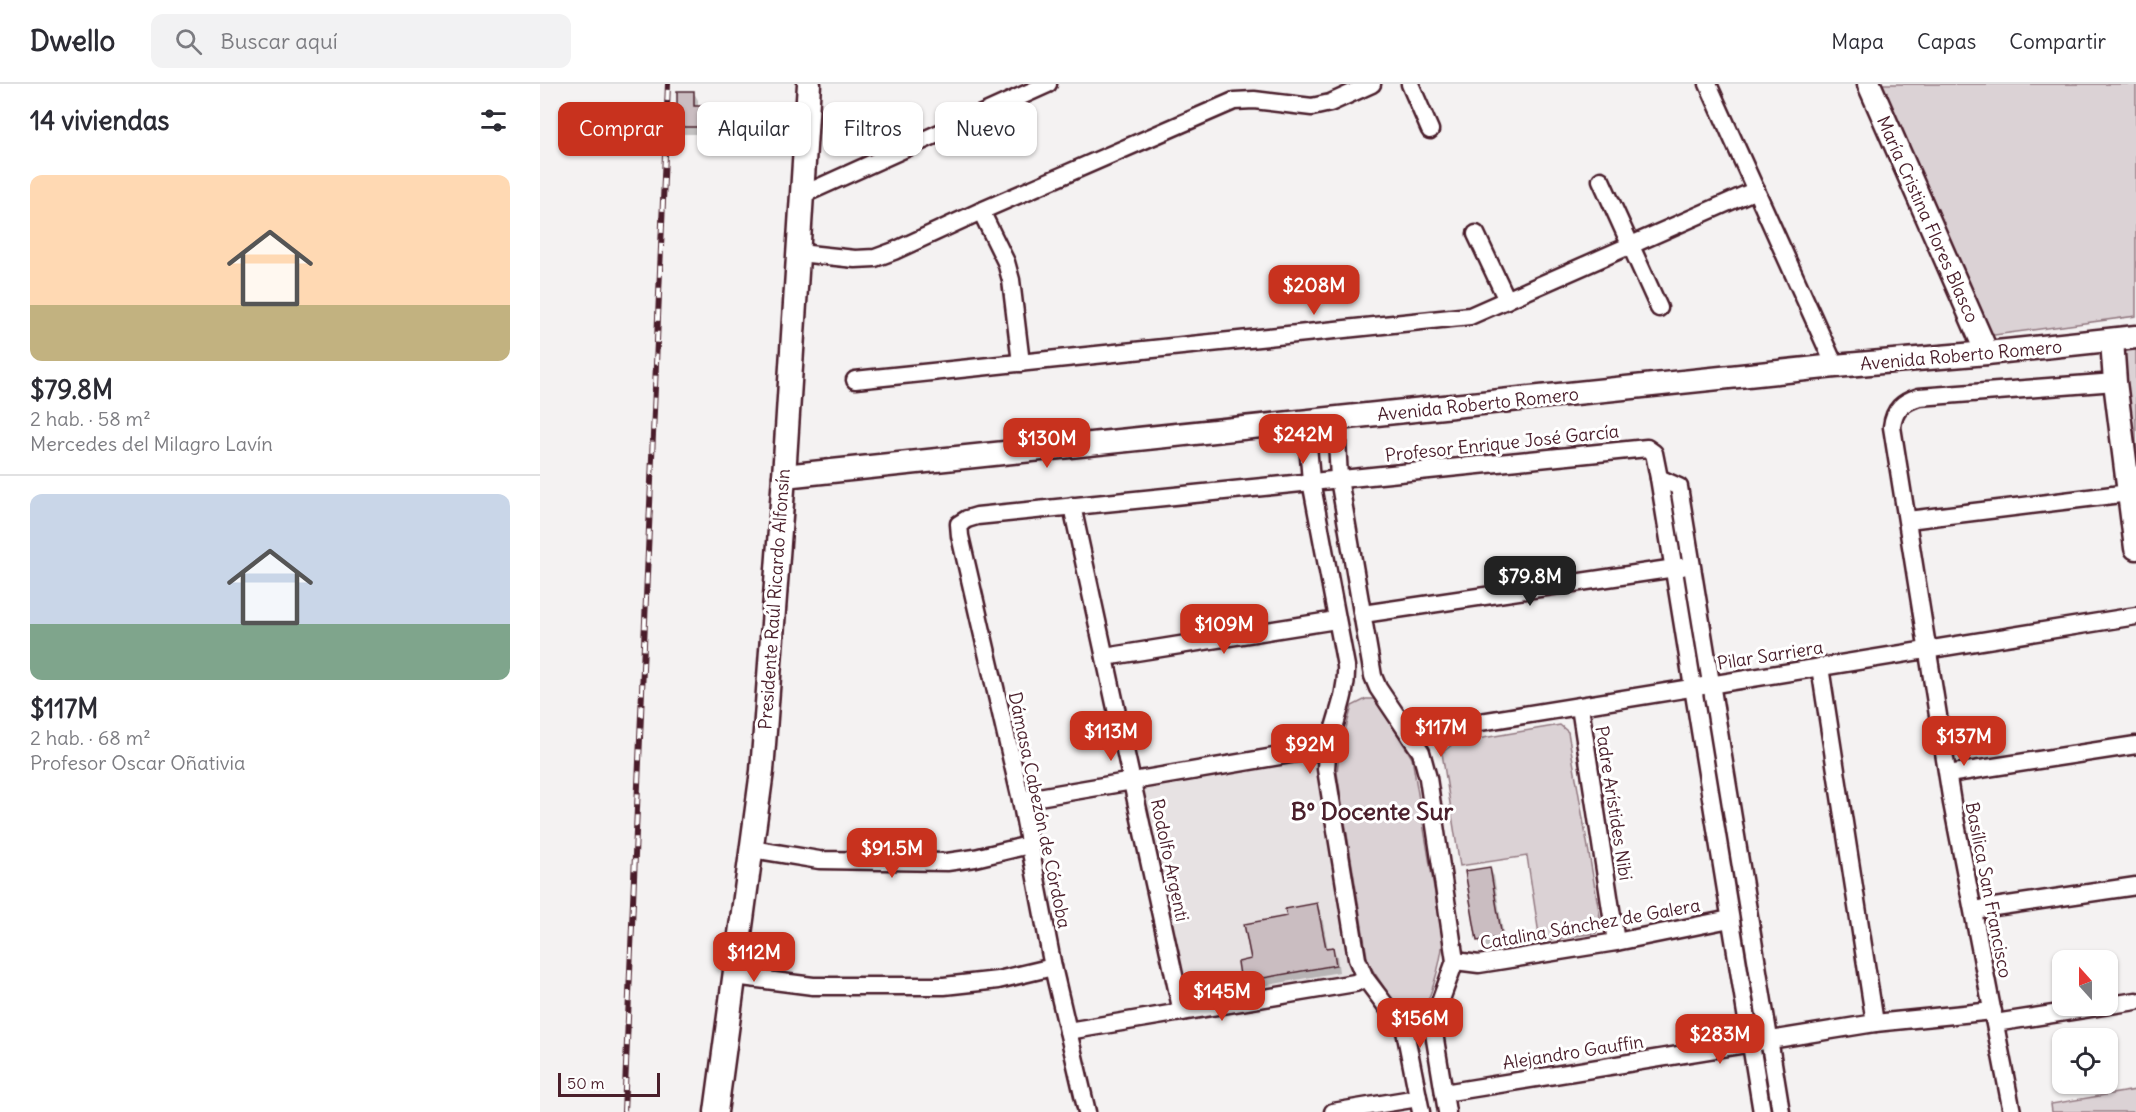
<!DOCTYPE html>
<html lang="es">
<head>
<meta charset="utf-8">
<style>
  body { margin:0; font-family:Delius,sans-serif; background:#f2f2f3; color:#2b2b33; height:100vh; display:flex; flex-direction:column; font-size:22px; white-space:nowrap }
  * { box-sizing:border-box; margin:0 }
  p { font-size:20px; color:#7c7c81 }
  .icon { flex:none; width:33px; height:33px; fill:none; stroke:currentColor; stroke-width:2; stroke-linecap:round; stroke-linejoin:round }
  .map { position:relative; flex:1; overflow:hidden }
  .sheet { display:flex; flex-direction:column; background:#fff; width:540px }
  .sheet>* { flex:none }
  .guide { position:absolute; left:18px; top:18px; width:570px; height:54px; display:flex; gap:12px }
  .needle { width:39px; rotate:339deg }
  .buttons { position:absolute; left:1512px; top:866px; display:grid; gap:12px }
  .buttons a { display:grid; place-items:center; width:66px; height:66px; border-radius:12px; background:#fff; box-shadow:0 2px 4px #0004; font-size:30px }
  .scale { position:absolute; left:18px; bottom:15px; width:102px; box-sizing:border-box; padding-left:6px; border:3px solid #4a1f2b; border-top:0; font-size:16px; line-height:21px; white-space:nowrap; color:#4a1f2b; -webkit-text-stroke:4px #fff; paint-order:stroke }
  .price { position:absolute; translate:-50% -51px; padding:0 14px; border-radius:12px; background:#c8321e; color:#fff; font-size:20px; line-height:39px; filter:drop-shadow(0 2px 3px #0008) }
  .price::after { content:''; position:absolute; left:50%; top:36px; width:18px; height:14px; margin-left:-9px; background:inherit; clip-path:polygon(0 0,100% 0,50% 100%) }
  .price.on { background:#222; color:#fff }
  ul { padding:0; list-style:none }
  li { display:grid; align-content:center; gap:12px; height:318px; padding:0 30px }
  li+li { border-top:2px solid #e1e1e2 }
  li span { display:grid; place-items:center; height:186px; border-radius:12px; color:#555 }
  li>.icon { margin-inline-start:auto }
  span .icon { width:108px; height:108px; fill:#fffc; stroke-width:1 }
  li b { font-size:26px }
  h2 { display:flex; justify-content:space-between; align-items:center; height:72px; padding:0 30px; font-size:26px }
  .chip { padding:0 21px; border-radius:12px; background:#fff; box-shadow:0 2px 4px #0004; font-size:21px; line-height:54px }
  .chip.on { background:#c8321e; color:#fff }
  header { display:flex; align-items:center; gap:36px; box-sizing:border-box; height:84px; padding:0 30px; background:#fff; border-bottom:2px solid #e1e1e2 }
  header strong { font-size:28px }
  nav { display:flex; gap:33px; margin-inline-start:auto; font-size:21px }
  .search { width:420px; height:54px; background:#f2f2f3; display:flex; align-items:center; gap:15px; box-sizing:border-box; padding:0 21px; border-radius:12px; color:#7c7c81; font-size:22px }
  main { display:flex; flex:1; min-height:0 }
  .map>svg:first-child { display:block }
  .built { fill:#e7e2e3 }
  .green { fill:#dbd2d5; stroke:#927880; stroke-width:1.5 }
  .shadow { fill:#0003 }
  .building { fill:#cabdc1; stroke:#4a1f2b; stroke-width:1.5 }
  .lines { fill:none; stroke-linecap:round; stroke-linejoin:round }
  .street-casing { stroke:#4a1f2b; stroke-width:21 }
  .secondary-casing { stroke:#4a1f2b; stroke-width:27 }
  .street { stroke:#fff; stroke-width:16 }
  .secondary { stroke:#fff; stroke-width:22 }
  .rail-casing { stroke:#4a1f2b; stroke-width:6 }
  .rail { stroke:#fff; stroke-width:4; stroke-dasharray:11; stroke-linecap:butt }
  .labels { text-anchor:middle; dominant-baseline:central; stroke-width:6; stroke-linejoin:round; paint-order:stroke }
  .street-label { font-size:18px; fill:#4a1f2b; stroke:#fff }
  .district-label { font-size:24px; font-weight:bold; fill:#4a1f2b; stroke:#fff }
</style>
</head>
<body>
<header>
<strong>Dwello</strong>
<div class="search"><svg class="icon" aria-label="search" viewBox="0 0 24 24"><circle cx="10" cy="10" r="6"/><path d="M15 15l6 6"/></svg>Buscar aquí</div>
<nav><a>Mapa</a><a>Capas</a><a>Compartir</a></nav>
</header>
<main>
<section class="sheet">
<h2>14 viviendas<svg class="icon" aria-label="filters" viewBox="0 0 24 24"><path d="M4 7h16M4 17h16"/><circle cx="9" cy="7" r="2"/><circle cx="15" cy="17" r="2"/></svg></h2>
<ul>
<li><span style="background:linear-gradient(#ffd9b3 70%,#c2b280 0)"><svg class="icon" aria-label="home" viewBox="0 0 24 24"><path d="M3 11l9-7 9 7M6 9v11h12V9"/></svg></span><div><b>$79.8M</b><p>2 hab. · 58 m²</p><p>Mercedes del Milagro Lavín</p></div></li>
<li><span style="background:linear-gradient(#c9d6e8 70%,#7fa58c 0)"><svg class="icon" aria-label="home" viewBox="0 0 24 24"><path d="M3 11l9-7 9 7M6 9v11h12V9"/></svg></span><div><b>$117M</b><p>2 hab. · 68 m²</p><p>Profesor Oscar Oñativia</p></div></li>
</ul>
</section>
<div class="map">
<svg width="1596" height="1028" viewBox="0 0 1596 1028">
  <rect width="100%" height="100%" fill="#f4f2f2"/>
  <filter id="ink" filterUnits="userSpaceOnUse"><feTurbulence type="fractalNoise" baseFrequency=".0167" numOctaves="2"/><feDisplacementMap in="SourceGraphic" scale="12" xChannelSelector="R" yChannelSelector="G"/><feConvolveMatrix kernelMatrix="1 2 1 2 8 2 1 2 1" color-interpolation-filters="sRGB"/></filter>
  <g filter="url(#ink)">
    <polygon class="built" points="786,669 824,894 643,927 594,698"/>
    <g class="green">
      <polygon points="1335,0 1596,0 1596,232 1447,252"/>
      <polygon points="1596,257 1596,405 1576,259"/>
      <path d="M 826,615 L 833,615 L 840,621 L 872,674 L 903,857 C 901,876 890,926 874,936 L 867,935 L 862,931 L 828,879 L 797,689 L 799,670 L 812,622 Z"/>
      <polygon points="1020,641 1028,648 1061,839 1056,849 1000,857 987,772 920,782 902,669 914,659"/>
      <polygon points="1596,1006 1596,1028 1512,1028 1511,1020"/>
    </g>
    <g class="shadow">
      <polygon points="154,9 158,16 158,24 170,24 175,31 174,50 142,50 138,43"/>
      <polygon points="949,784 954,792 965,860 943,864 938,856"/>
      <polygon points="776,820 781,828 788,865 792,865 797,872 799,888 707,905 703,898 712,876 748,833"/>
    </g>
    <g class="building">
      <polygon points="137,7 154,7 154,22 171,22 171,43 137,43"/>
      <polygon points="950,783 962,853 937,857 925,787"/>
      <polygon points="777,819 786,864 793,863 796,881 701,898 698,878 711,875 704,840 747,832 745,825"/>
    </g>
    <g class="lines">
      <defs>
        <g id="street">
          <polyline points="870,0 890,46"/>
          <polyline points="1168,0 1295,282"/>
          <polyline points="1061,96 1119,224"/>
          <polyline points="262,111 508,0"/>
          <polyline points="441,127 466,178 471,196 481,279"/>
          <polyline points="936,150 967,216"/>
          <polyline points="259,169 315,175 335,174 354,167 441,127 694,17 714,16 772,23 790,19 832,0"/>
          <polyline points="315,296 930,232 1216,106"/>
          <polyline points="796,335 799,395 833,592 838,604 881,668 888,694 915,877 895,932 893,943 907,1028"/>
          <path d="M 766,337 L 771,397 L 806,582 C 808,618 787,649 786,685 L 817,875 L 825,894 L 865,947 L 881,1028"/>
          <polyline points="1119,394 1139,403 1241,1028"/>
          <polyline points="532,422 642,928"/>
          <polyline points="1368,436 1589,409"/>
          <polyline points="823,530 1142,483"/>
          <polyline points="565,573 796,536"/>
          <polyline points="1280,583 1335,939"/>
          <polyline points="1040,623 1076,858"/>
          <polyline points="871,653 891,646 1596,532"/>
          <polyline points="1408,690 1596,661"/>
          <polyline points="481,716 763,668 787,668"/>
          <polyline points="212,765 279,776 407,778 435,774 489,761"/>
          <polyline points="1434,826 1596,802"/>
          <polyline points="915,877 939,880 1076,858 1190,835"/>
          <polyline points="194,892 273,902 404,902 458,896 513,883"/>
          <polyline points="1455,939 1596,917"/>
          <polyline points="528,947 815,899 825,894"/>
          <polyline points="904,1009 1335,939 1453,927"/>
          <polyline points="547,1028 513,883 481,716 420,452 419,440 427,435 437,432 1107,364 1114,369 1119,394 1222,1028"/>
          <polyline points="793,1028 878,1014"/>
          <path d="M 1472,1028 L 1412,719 L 1352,343 C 1354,325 1363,318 1379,313 L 1575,298"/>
        </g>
        <g id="secondary">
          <polyline points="1329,0 1447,269"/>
          <polyline points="1572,256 1575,298 1596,464"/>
          <polyline points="244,392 1295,282 1447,269 1596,253"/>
          <polyline points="176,1028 222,687 244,392 269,0"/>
        </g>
      </defs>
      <use href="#street" class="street-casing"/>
      <use href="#secondary" class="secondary-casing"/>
      <use href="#street" class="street"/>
      <use href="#secondary" class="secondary"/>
      <defs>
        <polyline id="rail" points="84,1028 128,0"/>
      </defs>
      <use href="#rail" class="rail-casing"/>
      <use href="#rail" class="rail"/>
    </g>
  </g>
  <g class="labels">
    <g class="street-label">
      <text transform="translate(1388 135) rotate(66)">María Cristina Flores Blasco</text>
      <text transform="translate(1421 271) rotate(-5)">Avenida Roberto Romero</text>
      <text transform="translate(938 320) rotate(-6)">Avenida Roberto Romero</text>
      <text transform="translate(962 359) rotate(-6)">Profesor Enrique José García</text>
      <text transform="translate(234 515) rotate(-86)">Presidente Raúl Ricardo Alfonsín</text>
      <text transform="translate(1230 571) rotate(-9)">Pilar Sarriera</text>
      <text transform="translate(1074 719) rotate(81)">Padre Arístides Nibi</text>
      <text transform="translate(500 726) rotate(78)">Dámasa Cabezón de Córdoba</text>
      <text transform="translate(630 776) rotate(78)">Rodolfo Argenti</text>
      <text transform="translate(1449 806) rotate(79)">Basílica San Francisco</text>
      <text transform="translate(1050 840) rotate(-10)">Catalina Sánchez de Galera</text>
      <text transform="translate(1033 968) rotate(-9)">Alejandro Gauffin</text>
    </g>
    <g class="district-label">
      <text x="832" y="727">Bº Docente Sur</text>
    </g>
  </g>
</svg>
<div class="buttons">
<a><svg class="needle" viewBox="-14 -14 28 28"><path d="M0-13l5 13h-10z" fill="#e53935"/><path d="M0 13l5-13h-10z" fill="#7c7c81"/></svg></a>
<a><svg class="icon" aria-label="locate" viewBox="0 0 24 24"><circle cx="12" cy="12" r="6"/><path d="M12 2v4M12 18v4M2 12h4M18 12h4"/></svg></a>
</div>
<div class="scale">50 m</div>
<b class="price" style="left:774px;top:232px">$208M</b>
<b class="price" style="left:763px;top:381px">$242M</b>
<b class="price" style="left:507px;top:385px">$130M</b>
<b class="price on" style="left:990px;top:523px">$79.8M</b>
<b class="price" style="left:684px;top:571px">$109M</b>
<b class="price" style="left:901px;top:674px">$117M</b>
<b class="price" style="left:571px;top:678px">$113M</b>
<b class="price" style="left:1424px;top:683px">$137M</b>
<b class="price" style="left:770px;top:691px">$92M</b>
<b class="price" style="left:352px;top:795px">$91.5M</b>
<b class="price" style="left:214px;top:899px">$112M</b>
<b class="price" style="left:682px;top:938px">$145M</b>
<b class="price" style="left:880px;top:965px">$156M</b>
<b class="price" style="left:1180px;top:981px">$283M</b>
<div class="guide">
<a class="chip on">Comprar</a>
<a class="chip">Alquilar</a>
<a class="chip">Filtros</a>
<a class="chip">Nuevo</a>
</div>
</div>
</main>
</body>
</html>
